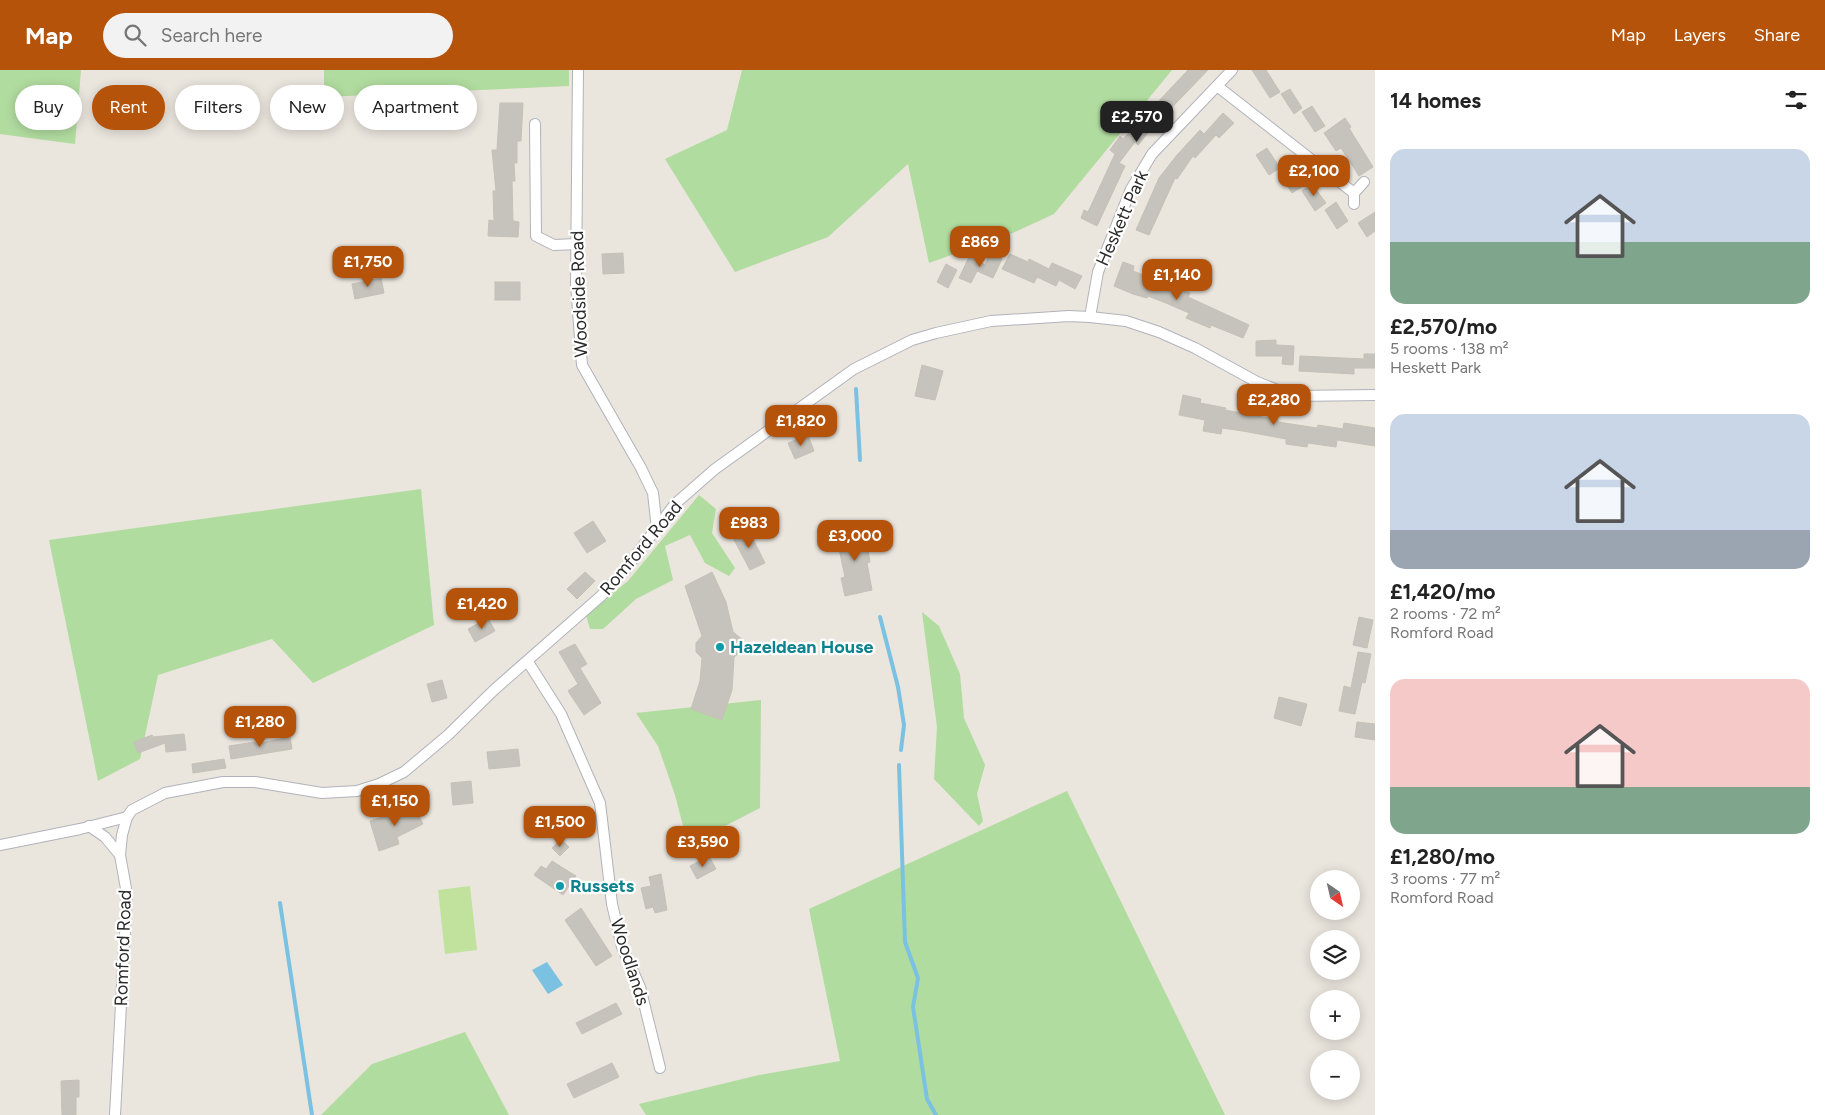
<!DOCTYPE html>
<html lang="en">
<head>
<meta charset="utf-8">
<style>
  body { margin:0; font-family:Figtree,sans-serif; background:#f2f2f2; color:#222; height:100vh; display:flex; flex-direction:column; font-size:19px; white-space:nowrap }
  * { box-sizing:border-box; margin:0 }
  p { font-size:16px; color:#767676 }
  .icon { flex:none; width:28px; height:28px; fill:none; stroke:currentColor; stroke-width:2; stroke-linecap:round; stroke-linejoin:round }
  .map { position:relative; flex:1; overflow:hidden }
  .sheet { display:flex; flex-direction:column; background:#fff; width:450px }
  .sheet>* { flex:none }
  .banner { position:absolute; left:15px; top:15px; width:475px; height:45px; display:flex; gap:10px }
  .needle { width:32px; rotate:146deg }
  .controls { position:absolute; left:1310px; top:800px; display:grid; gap:10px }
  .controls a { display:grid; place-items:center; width:50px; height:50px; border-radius:50%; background:#fff; box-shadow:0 2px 12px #0003; font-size:25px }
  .price { position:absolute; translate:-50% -42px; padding:0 11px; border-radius:10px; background:#b45309; color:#fff; font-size:16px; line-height:32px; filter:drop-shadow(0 1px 2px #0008) }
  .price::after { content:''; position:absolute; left:50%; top:30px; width:15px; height:11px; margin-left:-8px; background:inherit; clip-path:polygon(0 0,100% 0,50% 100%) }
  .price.on { background:#222; color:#fff }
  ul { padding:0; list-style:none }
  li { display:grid; align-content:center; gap:10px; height:265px; padding:0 15px }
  li span { display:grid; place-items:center; height:155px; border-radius:15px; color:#555 }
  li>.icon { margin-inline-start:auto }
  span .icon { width:90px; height:90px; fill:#fffc; stroke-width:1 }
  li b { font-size:21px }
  h2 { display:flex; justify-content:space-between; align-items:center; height:60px; padding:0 15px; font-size:21px }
  .chip { padding:0 18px; border-radius:22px; background:#fff; box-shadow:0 2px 12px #0003; font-size:18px; line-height:45px }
  .chip.on { background:#b45309; color:#fff }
  header { display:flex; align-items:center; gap:30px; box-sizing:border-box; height:70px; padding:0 25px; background:#b45309; color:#fff }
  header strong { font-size:24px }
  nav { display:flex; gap:28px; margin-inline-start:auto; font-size:18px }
  .search { width:350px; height:45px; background:#f2f2f2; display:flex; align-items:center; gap:12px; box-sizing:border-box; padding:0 18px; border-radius:28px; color:#767676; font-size:19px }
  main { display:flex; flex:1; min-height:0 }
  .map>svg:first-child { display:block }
  .green { fill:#b1dc9f }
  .pitch { fill:#c1e29c }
  .water { fill:#7bc1e2 }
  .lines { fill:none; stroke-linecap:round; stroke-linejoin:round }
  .stream { stroke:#7bc1e2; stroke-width:4 }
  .building { fill:#c6c3bc; stroke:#c6c1b7 }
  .street-casing { stroke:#b1b3bc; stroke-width:12 }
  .street { stroke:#fff; stroke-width:10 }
  .culture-dot { fill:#0f9aa8; stroke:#fff; stroke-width:2 }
  .labels { text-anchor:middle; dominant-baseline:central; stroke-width:4.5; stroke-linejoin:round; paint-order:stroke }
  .street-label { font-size:18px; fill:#2a2a2a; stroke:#fff }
  .culture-label { font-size:18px; font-weight:bold; fill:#0d838f; stroke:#fff; text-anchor:start }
</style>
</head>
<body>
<header>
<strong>Map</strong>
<div class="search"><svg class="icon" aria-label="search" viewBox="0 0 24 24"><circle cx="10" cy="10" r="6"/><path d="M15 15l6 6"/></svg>Search here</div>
<nav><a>Map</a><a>Layers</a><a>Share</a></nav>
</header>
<main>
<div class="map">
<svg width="1375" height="1045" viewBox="0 0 1375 1045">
  <rect width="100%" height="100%" fill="#eae5dd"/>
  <g class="green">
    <polygon points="0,0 81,0 75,74 0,64"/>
    <polygon points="324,0 569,0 569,16 324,27"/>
    <polygon points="742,0 1172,0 1054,144 1015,162 929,193 908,94 828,167 735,202 665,89 727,60"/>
    <polygon points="421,419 434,555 313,613 272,569 158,605 140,689 98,711 49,470"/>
    <polygon points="699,425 716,439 712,463 735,498 729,506 705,493 690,465 665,476 673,510 636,529 603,559 590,559 586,545 628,511"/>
    <polygon points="922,542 939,556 960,604 964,648 985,695 977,724 983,751 979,756 934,709 937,657"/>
    <polygon points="761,630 760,738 688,775 675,725 658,676 636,643"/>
    <polygon points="1067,721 1225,1045 646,1045 639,1034 759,1005 840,991 809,839"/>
    <polygon points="465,962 509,1045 321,1045 372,994"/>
  </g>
  <polygon class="pitch" points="470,816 477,880 445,884 438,820"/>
  <polygon class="water" points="547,892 563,915 548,924 532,900"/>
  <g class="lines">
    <g class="stream">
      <polyline points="856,319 860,390"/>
      <polyline points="880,547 898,617 904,655 901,680"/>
      <polyline points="899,695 905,872 918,908 913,937 927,1029 936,1045"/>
      <polyline points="280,833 312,1045"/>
    </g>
  </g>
  <g class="building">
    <polygon points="1188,0 1208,0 1152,58 1138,75 1135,72 1119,93 1125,96 1097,156 1081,148 1084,140 1088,142 1115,84 1110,80 1120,66 1123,69"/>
    <polygon points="1252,0 1266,0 1280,22 1270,28"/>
    <polygon points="1290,19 1302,38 1294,44 1281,24"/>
    <polygon points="500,33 523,33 521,71 517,71 517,93 514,93 515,111 512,111 513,151 519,152 518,167 488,166 489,150 494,151 493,121 496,121 492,80 497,80"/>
    <polygon points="1312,36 1325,56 1315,62 1302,42"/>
    <polygon points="1223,43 1234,53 1219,68 1216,65 1195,88 1193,86 1177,109 1175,108 1149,165 1136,160 1159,108 1177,85 1200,60 1204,64"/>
    <polygon points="1345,48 1351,57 1349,58 1373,97 1359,106 1341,78 1336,81 1324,63"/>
    <polygon points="1267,78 1280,98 1269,105 1256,85"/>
    <polygon points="1290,96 1303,116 1292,123 1279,103"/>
    <polygon points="1312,114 1326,133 1315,141 1302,121"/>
    <polygon points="1336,132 1348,151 1337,159 1325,140"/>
    <polygon points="1375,142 1375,161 1367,167 1358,153"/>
    <polygon points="623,183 624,203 603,204 602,184"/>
    <polygon points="990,184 1002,189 993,208 977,201 971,213 959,208 969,187 985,195"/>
    <polygon points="1010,184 1028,192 1029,189 1049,199 1052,193 1082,206 1075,219 1059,210 1056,216 1037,207 1034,213 1002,199"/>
    <polygon points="1123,192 1134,196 1133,201 1190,223 1188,227 1249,255 1243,268 1211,255 1210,258 1186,248 1189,243 1166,233 1148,226 1147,228 1133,224 1114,216"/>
    <polygon points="946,194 957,200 948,218 937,212"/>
    <polygon points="381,208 384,223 355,229 352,214"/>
    <rect x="495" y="212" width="25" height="18"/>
    <polygon points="1276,270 1276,275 1294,276 1293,295 1282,294 1283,286 1256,286 1256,271"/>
    <polygon points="1364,284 1375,284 1375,298 1354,298 1354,304 1299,301 1300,286 1364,289"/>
    <polygon points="922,295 943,301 935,330 915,326"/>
    <polygon points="1183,325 1201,329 1200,333 1226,338 1225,340 1278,350 1278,352 1317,358 1318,355 1343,359 1344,353 1375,358 1375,376 1337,370 1336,377 1308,373 1307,377 1286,374 1286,369 1243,361 1222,358 1221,364 1203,361 1205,350 1179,345"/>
    <polygon points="808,365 814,381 795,389 788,373"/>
    <polygon points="593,451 606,471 587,483 574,463"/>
    <polygon points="748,459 765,493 750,500 732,466"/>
    <polygon points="864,459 870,492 867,493 872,520 845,526 841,508 845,507 836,464"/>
    <polygon points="585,502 595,511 577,529 567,519"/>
    <polygon points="712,502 726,532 733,562 743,570 743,580 734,587 732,620 722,650 691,639 700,611 702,588 696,582 696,573 702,566 685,516"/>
    <polygon points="1359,547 1373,550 1367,578 1353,575"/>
    <polygon points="488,548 495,561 475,572 468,559"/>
    <polygon points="575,574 587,594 580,598 601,633 584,645 568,621 578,614 559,582"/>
    <polygon points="1358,582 1371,584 1365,613 1362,612 1355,644 1339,641 1344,616 1351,618"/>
    <polygon points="442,610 447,628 432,632 427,614"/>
    <polygon points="1279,627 1307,634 1301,656 1274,648"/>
    <polygon points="1357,652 1375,654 1375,670 1355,667"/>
    <polygon points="184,664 186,680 166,682 165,673 138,683 134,672 152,665 153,667"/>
    <polygon points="290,667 292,679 231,689 229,676 255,672 256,674"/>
    <polygon points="518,679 520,696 489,699 487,682"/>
    <polygon points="224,689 226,698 193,703 192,694"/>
    <polygon points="471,711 473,733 453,735 451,713"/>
    <polygon points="413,734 423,754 397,767 399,774 379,781 370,751 393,744"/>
    <polygon points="561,769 569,777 560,786 552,778"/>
    <polygon points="709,786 716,799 697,809 690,796"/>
    <polygon points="552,791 576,806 563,825 534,805 541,796 546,799"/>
    <polygon points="661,804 667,840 655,843 653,837 646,839 641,818 651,816 649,807"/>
    <polygon points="581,838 612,886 596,896 565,850"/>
    <polygon points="616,933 622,944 582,964 576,953"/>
    <polygon points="612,993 619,1007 574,1028 567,1014"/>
    <polygon points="79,1010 79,1027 76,1027 76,1045 62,1045 61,1011"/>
  </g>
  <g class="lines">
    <defs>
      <g id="street">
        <polyline points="578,0 576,214 582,295 641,398 653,423 657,459"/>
        <polyline points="1217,16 1354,123"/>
        <polyline points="535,54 536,166 554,175 577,174"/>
        <polyline points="1354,134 1354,123 1364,112"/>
        <polyline points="1090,247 1098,202 1131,119 1152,84 1232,0"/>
        <polyline points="528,592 561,644 600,733 612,834 622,877 640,917 660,998"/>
        <polyline points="89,756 105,767 120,785"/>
        <polyline points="0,775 80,759 127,747"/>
        <polyline points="115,1045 127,824 120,785 122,765 127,747 132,740 165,723 223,712 255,712 322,723 357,721 379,714 404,702 448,665 495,619 601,526 624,501 675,434 715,399 854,299 912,270 936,263 991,251 1069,246 1090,247 1126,251 1159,262 1195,278 1257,312 1293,326 1375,325"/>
      </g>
    </defs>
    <use href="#street" class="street-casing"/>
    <use href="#street" class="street"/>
  </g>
  <g class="culture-dot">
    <circle cx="720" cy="577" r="5"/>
    <circle cx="560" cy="816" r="5"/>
  </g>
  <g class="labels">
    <g class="street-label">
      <text transform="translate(1122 148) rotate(-66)">Heskett Park</text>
      <text transform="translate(579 224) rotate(-92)">Woodside Road</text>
      <text transform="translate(641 478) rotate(-50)">Romford Road</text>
      <text transform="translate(123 878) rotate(-88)">Romford Road</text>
      <text transform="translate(630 892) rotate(72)">Woodlands</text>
    </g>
    <g class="culture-label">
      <text x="730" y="577">Hazeldean House</text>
      <text x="570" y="816">Russets</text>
    </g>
  </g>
</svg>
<div class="controls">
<a><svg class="needle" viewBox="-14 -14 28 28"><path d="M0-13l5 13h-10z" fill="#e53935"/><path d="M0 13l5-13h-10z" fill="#767676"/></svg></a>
<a><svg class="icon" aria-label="layers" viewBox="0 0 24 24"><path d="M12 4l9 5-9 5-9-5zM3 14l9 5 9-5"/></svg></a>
<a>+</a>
<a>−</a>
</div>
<b class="price on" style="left:1137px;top:73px">£2,570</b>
<b class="price" style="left:1314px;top:127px">£2,100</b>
<b class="price" style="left:980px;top:198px">£869</b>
<b class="price" style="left:368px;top:218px">£1,750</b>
<b class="price" style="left:1177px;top:231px">£1,140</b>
<b class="price" style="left:1274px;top:356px">£2,280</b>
<b class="price" style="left:801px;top:377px">£1,820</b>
<b class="price" style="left:749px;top:479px">£983</b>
<b class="price" style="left:855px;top:492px">£3,000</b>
<b class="price" style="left:482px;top:560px">£1,420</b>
<b class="price" style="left:260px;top:678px">£1,280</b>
<b class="price" style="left:395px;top:757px">£1,150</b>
<b class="price" style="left:560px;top:778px">£1,500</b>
<b class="price" style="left:703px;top:798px">£3,590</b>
<div class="banner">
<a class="chip">Buy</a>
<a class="chip on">Rent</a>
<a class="chip">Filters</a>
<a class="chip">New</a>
<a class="chip">Apartment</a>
</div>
</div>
<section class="sheet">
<h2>14 homes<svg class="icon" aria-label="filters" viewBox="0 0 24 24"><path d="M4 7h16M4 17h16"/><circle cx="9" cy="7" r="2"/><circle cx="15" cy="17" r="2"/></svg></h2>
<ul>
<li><span style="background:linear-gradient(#c9d6e8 60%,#7fa58c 0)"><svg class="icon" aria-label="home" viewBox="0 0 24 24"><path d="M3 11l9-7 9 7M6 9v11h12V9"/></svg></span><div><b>£2,570/mo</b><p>5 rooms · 138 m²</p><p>Heskett Park</p></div></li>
<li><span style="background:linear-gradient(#c9d6e8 75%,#9aa5b1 0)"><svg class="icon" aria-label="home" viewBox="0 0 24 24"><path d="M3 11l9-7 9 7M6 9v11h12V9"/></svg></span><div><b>£1,420/mo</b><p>2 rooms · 72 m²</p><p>Romford Road</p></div></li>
<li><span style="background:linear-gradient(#f6c9c9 70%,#7fa58c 0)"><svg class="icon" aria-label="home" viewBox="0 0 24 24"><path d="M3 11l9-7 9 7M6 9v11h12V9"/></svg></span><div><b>£1,280/mo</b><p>3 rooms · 77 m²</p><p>Romford Road</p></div></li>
</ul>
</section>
</main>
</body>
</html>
